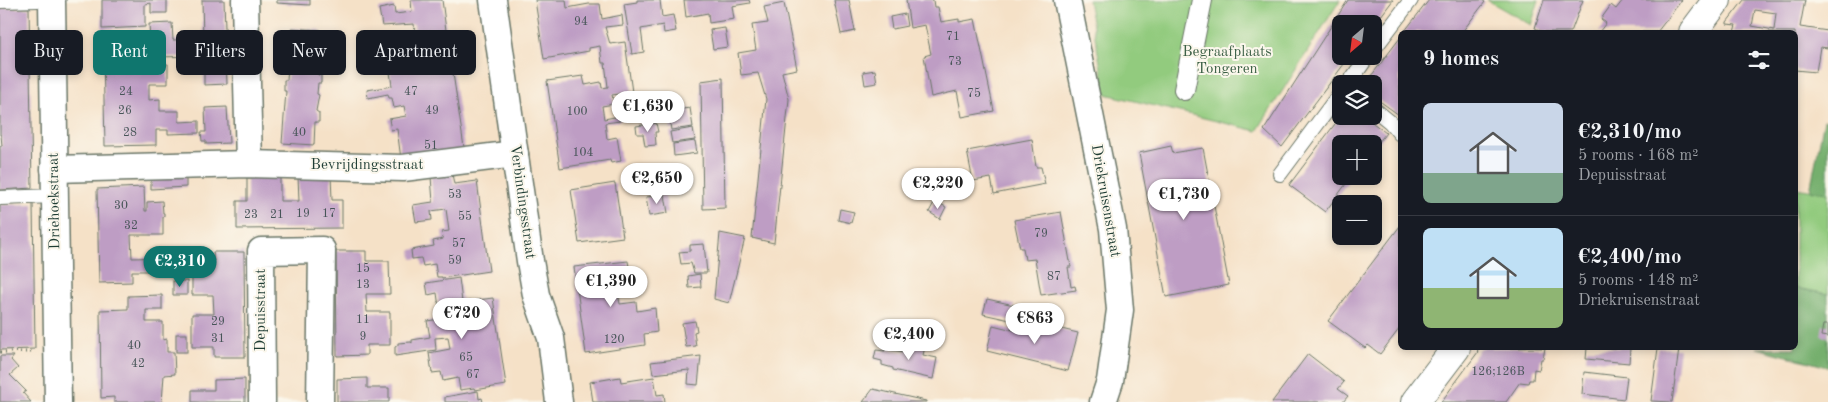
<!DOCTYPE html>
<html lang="en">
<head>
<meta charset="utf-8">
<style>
  body { margin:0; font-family:"Old Standard TT",serif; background:#242831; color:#f1f3f6; height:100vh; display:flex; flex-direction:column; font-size:19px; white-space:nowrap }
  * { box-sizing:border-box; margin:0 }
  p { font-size:16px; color:#9ea1a6 }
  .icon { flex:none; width:28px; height:28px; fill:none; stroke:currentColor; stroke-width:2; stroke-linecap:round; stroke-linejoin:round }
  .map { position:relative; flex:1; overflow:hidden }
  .drawer { position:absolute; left:1398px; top:30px; width:400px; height:320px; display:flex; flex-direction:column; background:#171b24; border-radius:8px; box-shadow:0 2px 8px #0003 }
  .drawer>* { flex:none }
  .guide { position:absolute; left:15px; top:30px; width:475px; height:45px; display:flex; gap:10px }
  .needle { width:32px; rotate:208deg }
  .fabs { position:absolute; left:1332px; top:15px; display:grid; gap:10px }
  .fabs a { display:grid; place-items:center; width:50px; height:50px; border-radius:8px; background:#171b24; box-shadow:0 2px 8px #0003; font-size:25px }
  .price { position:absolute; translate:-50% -42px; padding:0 11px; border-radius:18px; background:#fff; color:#222; font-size:16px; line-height:32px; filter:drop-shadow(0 1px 2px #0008) }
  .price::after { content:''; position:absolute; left:50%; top:30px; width:15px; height:11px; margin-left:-8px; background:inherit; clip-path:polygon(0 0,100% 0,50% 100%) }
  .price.on { background:#0f766e; color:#fff }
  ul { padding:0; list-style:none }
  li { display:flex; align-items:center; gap:15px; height:125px; padding:0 25px }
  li+li { border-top:1px solid #363941 }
  li span { display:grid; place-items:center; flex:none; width:140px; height:100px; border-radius:8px; color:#555 }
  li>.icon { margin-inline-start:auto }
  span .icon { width:60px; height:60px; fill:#fffc; stroke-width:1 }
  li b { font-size:21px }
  h2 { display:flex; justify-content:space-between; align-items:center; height:60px; padding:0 25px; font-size:21px }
  .tag { padding:0 18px; border-radius:8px; background:#171b24; box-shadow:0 2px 8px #0003; font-size:18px; line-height:45px }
  .tag.on { background:#0f766e; color:#fff }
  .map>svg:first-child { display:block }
  .green { fill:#92cb7e; stroke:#588459 }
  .forest { fill:#75af6d; stroke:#4a7650 }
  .building { fill:#be9dc4; fill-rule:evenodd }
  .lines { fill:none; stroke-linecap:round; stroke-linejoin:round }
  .service-casing { stroke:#6a7667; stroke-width:16 }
  .pedestrian-casing { stroke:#6a7667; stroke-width:22 }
  .minor-casing { stroke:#6a7667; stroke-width:29 }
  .secondary-casing { stroke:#6a7667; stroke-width:30 }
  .path { stroke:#6a7667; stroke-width:3; stroke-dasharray:1 4; stroke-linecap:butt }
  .service { stroke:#fff; stroke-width:14 }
  .pedestrian { stroke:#fff; stroke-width:20 }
  .minor { stroke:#fff; stroke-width:26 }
  .secondary { stroke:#fff; stroke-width:28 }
  .labels { text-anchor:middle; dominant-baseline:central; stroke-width:4; stroke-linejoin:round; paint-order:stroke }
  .number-label { font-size:12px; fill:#475558 }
  .park-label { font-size:15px; fill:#3c6046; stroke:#fbf7ec }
  .street-label { font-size:15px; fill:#1f3d34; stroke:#fbf7ec }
</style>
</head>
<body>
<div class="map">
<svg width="1828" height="402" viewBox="0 0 1828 402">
  <rect width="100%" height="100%" fill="#fbf7ec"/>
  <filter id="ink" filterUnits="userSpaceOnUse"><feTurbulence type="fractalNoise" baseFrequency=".02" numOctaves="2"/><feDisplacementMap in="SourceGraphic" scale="10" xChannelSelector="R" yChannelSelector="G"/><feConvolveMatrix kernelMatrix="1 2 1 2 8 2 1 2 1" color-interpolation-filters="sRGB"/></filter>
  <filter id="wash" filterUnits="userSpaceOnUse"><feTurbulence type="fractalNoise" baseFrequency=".0096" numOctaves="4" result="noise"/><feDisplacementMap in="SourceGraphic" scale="20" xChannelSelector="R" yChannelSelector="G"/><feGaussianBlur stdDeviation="1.12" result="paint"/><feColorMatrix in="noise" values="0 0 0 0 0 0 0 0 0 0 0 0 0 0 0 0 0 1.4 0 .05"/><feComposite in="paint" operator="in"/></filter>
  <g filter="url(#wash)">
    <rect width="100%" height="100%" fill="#f5e1c7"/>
    <g class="green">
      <polygon points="1088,0 1340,0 1257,131 1106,94"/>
      <polygon points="1487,0 1539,0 1531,25"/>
      <polygon points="1795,188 1828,193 1828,294 1795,288"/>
    </g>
    <g class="forest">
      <polygon points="1824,120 1828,121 1828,193 1810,190"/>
      <polygon points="1795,288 1828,294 1828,367 1757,348 1795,348"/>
    </g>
    <g id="blocks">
      <g class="building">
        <polygon points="102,0 167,0 167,13 151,13 151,3 145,4 145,27 102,29"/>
        <polygon points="202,0 224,0 227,84 204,85 204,56 157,57 157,40 150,40 149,24 172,23 173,40 203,39"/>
        <polygon points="277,0 310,0 310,5 277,3"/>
        <polygon points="411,0 442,0 446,30 415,35 414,24 382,26 379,9 394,6 395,14 412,12"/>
        <polygon points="535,0 566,0 567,8 589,4 600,4 602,19 622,15 623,25 605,27 610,44 625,42 632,92 612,95 614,104 602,106 604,119 620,116 620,121 605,123 607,139 617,137 621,161 611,163 610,160 560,168 547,81 583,76 585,85 601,82 602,88 608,87 605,63 602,63 600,46 589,48 589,51 544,59"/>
        <polygon points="637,0 660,0 662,17 673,15 676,31 664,33 663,25 641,29 644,52 632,54 624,4 637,2"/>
        <polygon points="684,0 749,0 750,3 732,6 734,19 709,23 708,13 686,17"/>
        <polygon points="834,0 849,0 855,31 841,34"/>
        <polygon points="906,0 933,0 934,7 938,7 941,22 959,19 959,22 975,19 994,111 962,117 957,91 931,97 924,56 931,54 925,25 910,28"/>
        <polygon points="1348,0 1393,0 1375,24 1341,24 1341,56 1350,56 1282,147 1264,130"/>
        <polygon points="1429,0 1482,0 1485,2 1462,32 1404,32"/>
        <polygon points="1544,0 1583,0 1571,32 1543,32 1535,28"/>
        <polygon points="1623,0 1682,0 1657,32 1599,32 1606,23 1601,19 1611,5 1616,9"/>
        <path d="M 1744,0 L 1805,0 L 1800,27 L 1828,31 L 1828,48 L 1820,47 L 1816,72 L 1795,70 L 1795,32 L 1734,32 L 1736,25 L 1727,24 L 1727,22 ZM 1755,10 L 1776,13 L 1774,30 L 1752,26 Z"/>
        <polygon points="784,3 797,69 782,72 789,99 774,243 752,238 766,99 758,73 741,75 738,53 756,50 752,25 768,23 764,7"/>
        <polygon points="0,8 29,8 32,188 0,190 0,146 2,146 1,135 0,135"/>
        <polygon points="905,14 907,26 892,29 890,17"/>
        <polygon points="291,28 321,30 319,53 324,54 323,63 319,63 318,75 321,75 321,83 318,83 317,94 319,95 316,111 319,113 319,122 315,122 314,145 282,143 286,91 284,91 284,80 287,80"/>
        <polygon points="725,28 728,47 713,49 710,30"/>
        <polygon points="413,35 417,60 392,63 388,38"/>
        <polygon points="1400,38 1400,114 1399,115 1374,97 1374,84 1365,84"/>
        <polygon points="150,51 150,60 154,60 154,64 168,64 168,84 149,84 149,100 160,99 160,111 179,111 179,122 199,121 199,133 168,134 168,130 156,130 156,145 105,146 103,52"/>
        <polygon points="450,53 465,154 401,159 397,129 391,130 389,119 406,116 404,106 394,108 392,98 389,98 388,94 368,98 367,90 392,86 390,72 420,67 419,58"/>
        <polygon points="875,70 877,83 865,85 863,72"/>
        <polygon points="723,78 725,208 703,209 701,81"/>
        <polygon points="227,107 229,143 206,144 206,141 202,141 201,132 206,132 205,108"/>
        <polygon points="690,108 693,127 671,130 668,111"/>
        <polygon points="1341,116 1364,116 1386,133 1374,148 1374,144 1341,144 1341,176 1352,176 1325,212 1289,185"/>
        <polygon points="656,123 658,132 655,132 656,145 645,146 643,134 637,134 636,126"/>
        <polygon points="693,128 695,140 672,143 670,132"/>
        <polygon points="1032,139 1036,167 1041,167 1045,184 994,194 991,178 973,181 967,151"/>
        <polygon points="695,141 697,153 674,156 673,144"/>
        <polygon points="1171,146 1173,153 1203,148 1229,285 1166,297 1139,153"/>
        <polygon points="452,174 454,184 477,181 489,271 442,278 442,277 437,277 435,264 423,266 421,258 412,259 411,250 434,246 433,241 443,239 442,232 449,231 446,209 431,211 432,220 416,222 413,205 433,202 431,177"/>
        <polygon points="186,175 186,187 151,189 151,177"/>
        <polygon points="331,175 332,200 342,200 342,228 237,229 237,201 247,201 247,176 280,176 280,201 299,201 298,176"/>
        <polygon points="615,183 623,237 579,243 571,190"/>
        <polygon points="144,187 145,211 147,211 147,202 162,201 163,213 164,213 164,217 163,217 163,235 131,235 132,258 172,257 171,267 152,268 152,271 132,271 132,282 99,283 97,189"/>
        <polygon points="665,195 668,213 649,216 646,197"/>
        <polygon points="935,201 946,207 940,219 929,212"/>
        <polygon points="33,204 35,349 0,350 0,205"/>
        <polygon points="840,209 854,212 851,223 838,220"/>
        <polygon points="1061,212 1071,267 1068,267 1071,287 1075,286 1076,290 1041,295 1035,259 1025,260 1023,248 1020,248 1014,220"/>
        <polygon points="1400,226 1400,328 1380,354 1368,345 1365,348 1328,321"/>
        <polygon points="720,233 745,238 729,303 714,299"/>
        <polygon points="704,244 707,273 694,273 691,263 681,264 679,252 690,251 690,245"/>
        <polygon points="336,251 366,251 366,261 389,261 390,294 366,294 367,312 390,312 390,345 367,345 367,355 337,356"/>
        <polygon points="213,252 244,252 245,357 214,357 214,347 192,347 192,314 214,314 213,295 192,295 192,262 214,262"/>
        <polygon points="628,261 630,273 641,271 642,281 640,281 641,290 621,294 621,291 618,292 620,304 636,302 637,311 655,308 657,332 644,334 645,345 586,354 574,267"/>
        <polygon points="700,274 701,287 689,288 688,276"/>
        <polygon points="459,278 462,302 493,298 506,385 475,390 474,388 460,390 458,378 443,381 441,372 432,373 429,353 450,349 448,337 435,338 436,350 395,356 395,347 398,345 398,343 411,342 412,343 412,340 430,337 427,321 446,318 445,314 444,314 443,306 439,307 437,293 428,295 426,283"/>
        <rect x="173" y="281" width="14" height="14"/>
        <polygon points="162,295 162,310 146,310 146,322 163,322 163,340 167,339 167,352 174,352 175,374 164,375 162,402 114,402 114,397 101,398 100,310 128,309 128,296"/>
        <polygon points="987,299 1014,305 1010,320 983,314"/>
        <polygon points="695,321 697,331 694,332 696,346 686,347 682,323"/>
        <polygon points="1028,321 1078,333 1068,371 987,351 993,325 1025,333"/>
        <polygon points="1823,325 1828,325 1828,337 1821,336"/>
        <rect x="176" y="334" width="11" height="18"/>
        <polygon points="907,343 925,347 923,355 937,358 933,379 893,370 893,368 882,365 882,361 874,359 876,350 885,351 885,349 905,352"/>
        <polygon points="1480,348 1545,348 1543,359 1541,359 1539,370 1534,369 1533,380 1529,380 1528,383 1520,382 1506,402 1441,402 1478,352 1477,351"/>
        <polygon points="1587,348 1630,348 1629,363 1586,359"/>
        <polygon points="1658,348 1679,349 1672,402 1651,401"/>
        <polygon points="1308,354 1344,382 1338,389 1348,396 1343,402 1272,402"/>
        <polygon points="0,356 14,356 11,360 18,368 10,375 26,391 23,393 31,402 0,402"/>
        <polygon points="701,356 698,385 688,384 689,370 653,374 651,362"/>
        <polygon points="1584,372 1627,377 1624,399 1582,394"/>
        <polygon points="620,377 621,382 654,377 657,395 664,394 665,402 593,402 590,382"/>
        <polygon points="367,378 367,388 389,388 389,402 337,402 337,379"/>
        <polygon points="245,379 245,402 192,402 192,390 214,390 214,380"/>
        <polygon points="873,389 926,401 926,402 863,402"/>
        <polygon points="478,391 479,399 482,398 483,402 445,402 445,397"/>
      </g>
    </g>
  </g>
  <g filter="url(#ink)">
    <use href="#blocks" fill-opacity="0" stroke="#6a7667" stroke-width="1"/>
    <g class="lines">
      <defs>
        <g id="service">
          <polyline points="0,1 38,0"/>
          <polyline points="1374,49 1411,0"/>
          <polyline points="1348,84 1368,56"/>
          <polyline points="1374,109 1390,122 1400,134"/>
          <polyline points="1280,174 1341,92"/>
          <polyline points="0,198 55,196"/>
        </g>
        <polyline id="pedestrian" points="1184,90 1202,0"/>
        <g id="minor">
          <polyline points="52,0 58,402"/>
          <polyline points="245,0 249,164"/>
          <polyline points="493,0 530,261 536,295 551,338 559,402"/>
          <polyline points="1067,0 1113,229 1120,310 1110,381 1103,402"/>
          <polyline points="54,169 249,164 403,168 515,154"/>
          <polyline points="262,402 261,251 322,250 320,402"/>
        </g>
        <g id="secondary">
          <polyline points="1693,32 1717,0"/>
          <polyline points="1415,402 1456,348"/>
        </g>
      </defs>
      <use href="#service" class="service-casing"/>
      <use href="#pedestrian" class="pedestrian-casing"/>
      <use href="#minor" class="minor-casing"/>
      <use href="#secondary" class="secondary-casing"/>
      <polyline class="path" points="0,352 31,352"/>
      <use href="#service" class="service"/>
      <use href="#pedestrian" class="pedestrian"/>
      <use href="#minor" class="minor"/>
      <use href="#secondary" class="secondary"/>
    </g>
  </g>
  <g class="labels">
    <g class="number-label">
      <text x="581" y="22">94</text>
      <text x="953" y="37">71</text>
      <text x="955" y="62">73</text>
      <text x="126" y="92">24</text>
      <text x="411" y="92">47</text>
      <text x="974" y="94">75</text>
      <text x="125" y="111">26</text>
      <text x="432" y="111">49</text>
      <text x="577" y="112">100</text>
      <text x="130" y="133">28</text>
      <text x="299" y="133">40</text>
      <text x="431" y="146">51</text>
      <text x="583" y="153">104</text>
      <text x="455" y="195">53</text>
      <text x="121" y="206">30</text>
      <text x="303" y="214">19</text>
      <text x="329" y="214">17</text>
      <text x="251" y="215">23</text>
      <text x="277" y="215">21</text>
      <text x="465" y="217">55</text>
      <text x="131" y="226">32</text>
      <text x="1041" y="234">79</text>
      <text x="459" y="244">57</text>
      <text x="455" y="261">59</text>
      <text x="363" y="269">15</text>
      <text x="1054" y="277">87</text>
      <text x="363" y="285">13</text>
      <text x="363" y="320">11</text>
      <text x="218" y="322">29</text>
      <text x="363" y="337">9</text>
      <text x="218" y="339">31</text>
      <text x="614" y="340">120</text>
      <text x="134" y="346">40</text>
      <text x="466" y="358">65</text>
      <text x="138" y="364">42</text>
      <text x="1498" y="372">126;126B</text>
      <text x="473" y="375">67</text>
    </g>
    <g class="park-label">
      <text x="1227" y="52">Begraafplaats<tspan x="1227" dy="17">Tongeren</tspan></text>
    </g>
    <g class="street-label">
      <text x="367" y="165">Bevrijdingsstraat</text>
      <text transform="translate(55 201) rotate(-91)">Driehoekstraat</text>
      <text transform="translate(1105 201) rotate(80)">Driekruisenstraat</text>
      <text transform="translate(522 202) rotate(82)">Verbindingsstraat</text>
      <text transform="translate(261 310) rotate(-90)">Depuisstraat</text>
    </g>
  </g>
</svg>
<div class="fabs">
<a><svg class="needle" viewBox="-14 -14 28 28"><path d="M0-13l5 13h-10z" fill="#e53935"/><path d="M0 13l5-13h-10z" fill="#9ea1a6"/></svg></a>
<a><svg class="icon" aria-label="layers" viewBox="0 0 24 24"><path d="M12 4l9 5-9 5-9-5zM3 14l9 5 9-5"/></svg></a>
<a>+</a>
<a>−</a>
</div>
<b class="price" style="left:648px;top:133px">€1,630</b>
<b class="price" style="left:657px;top:205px">€2,650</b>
<b class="price" style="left:938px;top:210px">€2,220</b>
<b class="price" style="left:1184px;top:221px">€1,730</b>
<b class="price on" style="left:180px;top:288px">€2,310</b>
<b class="price" style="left:611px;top:308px">€1,390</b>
<b class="price" style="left:462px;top:340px">€720</b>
<b class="price" style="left:1035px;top:345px">€863</b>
<b class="price" style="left:909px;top:361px">€2,400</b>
<div class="guide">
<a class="tag">Buy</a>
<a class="tag on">Rent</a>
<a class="tag">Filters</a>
<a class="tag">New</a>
<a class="tag">Apartment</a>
</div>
<section class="drawer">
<h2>9 homes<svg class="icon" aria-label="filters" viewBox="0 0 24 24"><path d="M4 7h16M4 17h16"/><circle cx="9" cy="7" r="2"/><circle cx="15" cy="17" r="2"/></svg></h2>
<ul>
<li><span style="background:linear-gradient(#c9d6e8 70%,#7fa58c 0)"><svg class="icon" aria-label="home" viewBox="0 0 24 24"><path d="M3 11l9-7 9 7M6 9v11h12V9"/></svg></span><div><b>€2,310/mo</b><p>5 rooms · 168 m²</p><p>Depuisstraat</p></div></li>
<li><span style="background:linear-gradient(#bfe0f5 60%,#8fb573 0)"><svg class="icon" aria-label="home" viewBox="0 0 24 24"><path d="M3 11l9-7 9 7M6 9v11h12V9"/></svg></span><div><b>€2,400/mo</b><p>5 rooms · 148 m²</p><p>Driekruisenstraat</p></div></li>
</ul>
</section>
</div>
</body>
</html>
